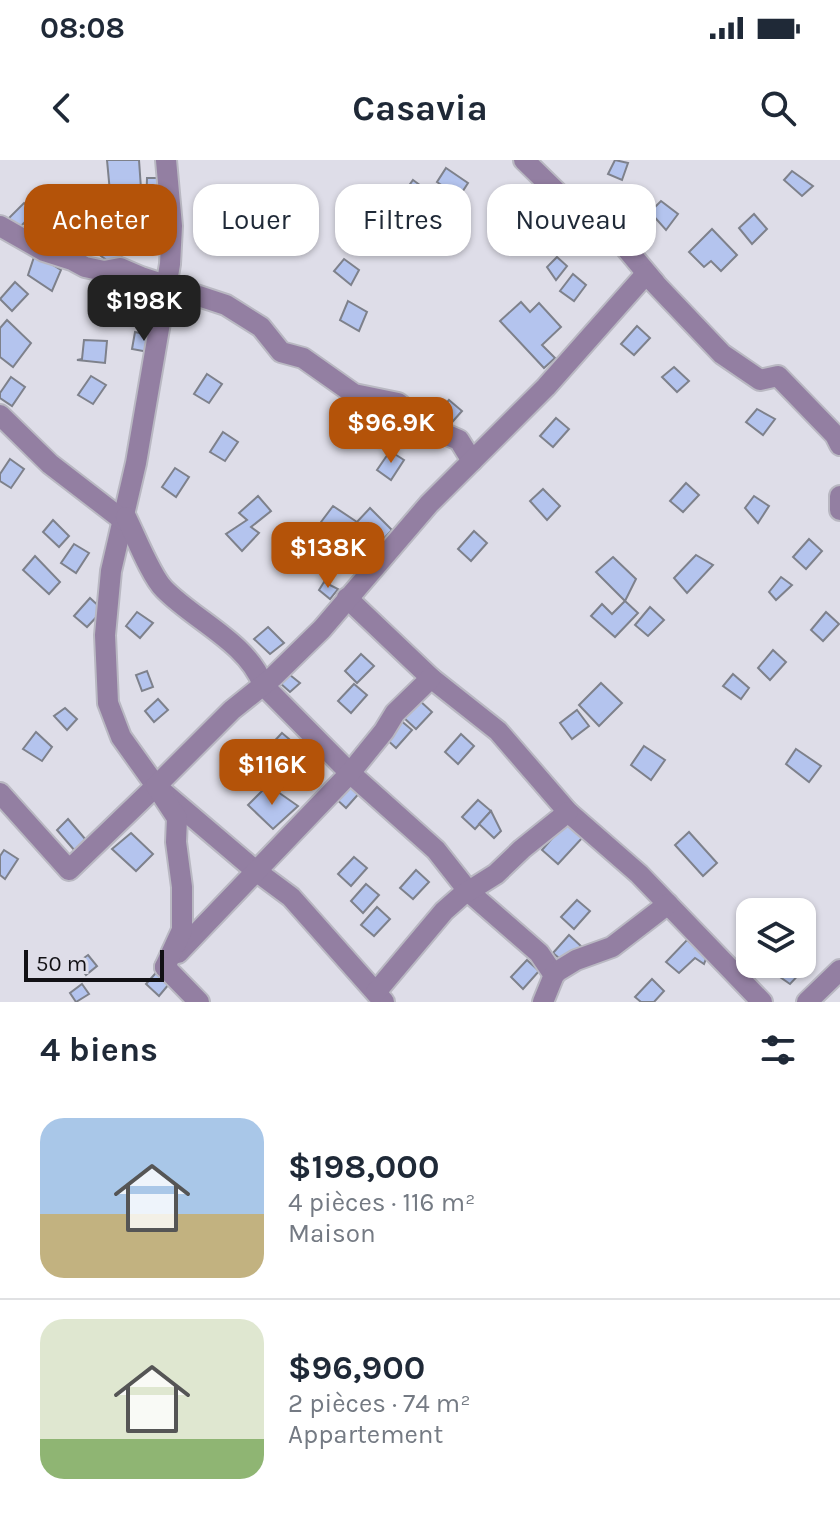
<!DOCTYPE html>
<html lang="fr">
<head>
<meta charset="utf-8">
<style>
  body { margin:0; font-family:Karla,sans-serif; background:#f6f6f7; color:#1f2937; height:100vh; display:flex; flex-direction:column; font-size:30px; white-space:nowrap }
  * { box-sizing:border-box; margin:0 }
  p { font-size:26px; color:#747a83 }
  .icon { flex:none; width:44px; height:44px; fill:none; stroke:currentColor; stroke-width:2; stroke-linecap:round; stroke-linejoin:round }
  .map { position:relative; height:842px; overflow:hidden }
  .panel { display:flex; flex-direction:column; background:#fff; flex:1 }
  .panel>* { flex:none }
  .banner { position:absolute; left:24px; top:24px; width:792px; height:72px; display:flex; gap:16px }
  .controls { position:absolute; left:736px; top:738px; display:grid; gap:16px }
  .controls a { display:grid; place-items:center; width:80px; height:80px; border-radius:16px; background:#fff; box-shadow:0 2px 6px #0004; font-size:40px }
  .scale { position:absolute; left:24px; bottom:20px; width:140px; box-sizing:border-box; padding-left:8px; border:4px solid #121115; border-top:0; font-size:22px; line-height:28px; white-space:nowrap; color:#121115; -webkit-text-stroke:6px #dedde8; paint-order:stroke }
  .price { position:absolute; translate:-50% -68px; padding:0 18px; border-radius:16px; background:#b45309; color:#fff; font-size:26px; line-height:52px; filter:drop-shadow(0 2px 4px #0008) }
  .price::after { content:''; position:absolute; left:50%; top:48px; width:24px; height:18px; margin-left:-12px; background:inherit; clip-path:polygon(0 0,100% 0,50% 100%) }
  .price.current { background:#222; color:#fff }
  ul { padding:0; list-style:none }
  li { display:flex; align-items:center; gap:24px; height:200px; padding:0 40px }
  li+li { border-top:2px solid #e0e1e3 }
  li span { display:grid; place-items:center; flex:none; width:224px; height:160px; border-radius:24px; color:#555 }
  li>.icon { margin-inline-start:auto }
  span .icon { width:96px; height:96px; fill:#fffc; stroke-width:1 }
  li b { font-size:34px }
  h2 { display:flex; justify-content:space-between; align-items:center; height:96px; padding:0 40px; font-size:34px }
  .tag { padding:0 28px; border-radius:24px; background:#fff; box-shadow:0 2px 6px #0004; font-size:28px; line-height:72px }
  .tag.current { background:#b45309; color:#fff }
  .status { display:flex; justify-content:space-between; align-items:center; height:56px; padding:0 40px; background:#fff; direction:ltr }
  .status svg { height:22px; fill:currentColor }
  header { display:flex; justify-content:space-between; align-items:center; height:104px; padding:0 40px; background:#fff; font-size:36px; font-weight:700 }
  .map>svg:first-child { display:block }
  .building { fill:#b4c4ee; stroke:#7e818b; stroke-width:2 }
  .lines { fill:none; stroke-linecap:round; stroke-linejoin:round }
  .minor-casing { stroke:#b9b8c2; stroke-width:24 }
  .minor { stroke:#937fa2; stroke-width:20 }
</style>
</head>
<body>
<div class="status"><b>08:08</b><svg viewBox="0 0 49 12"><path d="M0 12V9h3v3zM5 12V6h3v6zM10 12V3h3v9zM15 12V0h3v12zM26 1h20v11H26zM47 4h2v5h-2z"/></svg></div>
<header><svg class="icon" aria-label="back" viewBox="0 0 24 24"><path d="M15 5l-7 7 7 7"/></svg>Casavia<svg class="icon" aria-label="search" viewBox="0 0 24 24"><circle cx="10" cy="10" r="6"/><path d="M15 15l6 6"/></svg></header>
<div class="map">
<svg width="840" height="842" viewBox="0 0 840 842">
  <rect width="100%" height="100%" fill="#dedde8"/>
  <g class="building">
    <polygon points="107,0 139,0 142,43 111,43"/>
    <polygon points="615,0 628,3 622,20 608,14"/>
    <polygon points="446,8 468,23 459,37 437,22"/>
    <polygon points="792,11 813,26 802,36 784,20"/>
    <polygon points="147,18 167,18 166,55 146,53"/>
    <polygon points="413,20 428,31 422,45 403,34"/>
    <polygon points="279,26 309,47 290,75 270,61 278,49 268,42"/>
    <polygon points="661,41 678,54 666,70 650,52"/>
    <polygon points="71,42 85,51 72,70 58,61"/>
    <polygon points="24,43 35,52 18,69 8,59"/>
    <polygon points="219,49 252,56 245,90 212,84"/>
    <polygon points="133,54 152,57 149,74 130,71"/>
    <polygon points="754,54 767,69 752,84 739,68"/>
    <polygon points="712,69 737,95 721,111 711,101 704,107 689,92"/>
    <polygon points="114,77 128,86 115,106 101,96"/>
    <polygon points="35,94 61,110 52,131 28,115"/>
    <polygon points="557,97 567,106 556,120 547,107"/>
    <polygon points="344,99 359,110 351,125 334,111"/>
    <polygon points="573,114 586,125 574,141 560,131"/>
    <polygon points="15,122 28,134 12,151 0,139"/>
    <polygon points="348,141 367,152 359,171 340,160"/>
    <polygon points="521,142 530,152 539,143 561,167 542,185 555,198 544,208 500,161"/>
    <polygon points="7,160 31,183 13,207 0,197 0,168"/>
    <polygon points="637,166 650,178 634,195 621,184"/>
    <polygon points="135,172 157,177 154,193 132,189"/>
    <polygon points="84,180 107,181 105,203 77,200 82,199"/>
    <polygon points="674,207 689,221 677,232 662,217"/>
    <polygon points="207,214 222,224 209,243 194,234"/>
    <polygon points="91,216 106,225 93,244 78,235"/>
    <polygon points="11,217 25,227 12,246 0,238 0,233"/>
    <polygon points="449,240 462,251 446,269 433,258"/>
    <polygon points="757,249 775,259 763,275 746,262"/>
    <polygon points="556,258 569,269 553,287 540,276"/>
    <polygon points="223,272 238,282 225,301 210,292"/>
    <polygon points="390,291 404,300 391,320 377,310"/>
    <polygon points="10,299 24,309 11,328 0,321 0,314"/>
    <polygon points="175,308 189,317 176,337 162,327"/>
    <polygon points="686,323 699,335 683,352 670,341"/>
    <polygon points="543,329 560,346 547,360 530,341"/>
    <polygon points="258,336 271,351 251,367 259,373 242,391 226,374 247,360 239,353"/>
    <polygon points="754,336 769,346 758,363 745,348"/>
    <polygon points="333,346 357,362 370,348 392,370 377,386 358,367 338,397 312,374"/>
    <polygon points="53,360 69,376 59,387 43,372"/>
    <polygon points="474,371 487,383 471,401 458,389"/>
    <polygon points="809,379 822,391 806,409 793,397"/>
    <polygon points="74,384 89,393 76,413 61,403"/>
    <polygon points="696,395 713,405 687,433 674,418"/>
    <polygon points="35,396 60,422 49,434 23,410"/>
    <polygon points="613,397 636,419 625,441 596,412"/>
    <polygon points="781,417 792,425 776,440 769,432"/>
    <polygon points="324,422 338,429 330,439 319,430"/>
    <polygon points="90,438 103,450 87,467 74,456"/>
    <polygon points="625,441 638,453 615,477 591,456 602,444 612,454"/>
    <polygon points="650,447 664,460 648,476 635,465"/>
    <polygon points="137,452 153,463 140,478 126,466"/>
    <polygon points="826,452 839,464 823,481 811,470"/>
    <polygon points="268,467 284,483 270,494 254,479"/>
    <polygon points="773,490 786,502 770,520 758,508"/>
    <polygon points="361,494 374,506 357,523 345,511"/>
    <polygon points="147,511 153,527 142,531 136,515"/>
    <polygon points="733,514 749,528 741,539 723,526"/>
    <polygon points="290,515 300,523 290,532 280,523"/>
    <polygon points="601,523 622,543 599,566 579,545"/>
    <polygon points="354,524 367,535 351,553 338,541"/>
    <polygon points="158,539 168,550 154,562 145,551"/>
    <polygon points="419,540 432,552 416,569 403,557"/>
    <polygon points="65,548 77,559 67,570 54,556"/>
    <polygon points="577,550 589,566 572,579 560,563"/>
    <polygon points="399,559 412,570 396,588 383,576"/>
    <polygon points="36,572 52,587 42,601 23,589"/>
    <polygon points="282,573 295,584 279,602 266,590"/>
    <polygon points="461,574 474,586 458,604 445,592"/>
    <polygon points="306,575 319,587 303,604 290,593"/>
    <polygon points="644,586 665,600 651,620 631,605"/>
    <polygon points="796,589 821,606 809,622 786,604"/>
    <polygon points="349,618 362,630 346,648 333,636"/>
    <polygon points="268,625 298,646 273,669 248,645"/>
    <polygon points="478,640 491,651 475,669 462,657"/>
    <polygon points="491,651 501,671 494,678 479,664"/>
    <polygon points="68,659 86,680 75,691 57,670"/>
    <polygon points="567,661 583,677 558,704 542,690"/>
    <polygon points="689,672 717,703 703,716 675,685"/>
    <polygon points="131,673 153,694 136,711 112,689"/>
    <polygon points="4,690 18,699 5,719 0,715 0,696"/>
    <polygon points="354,697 367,708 351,726 338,714"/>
    <polygon points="416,710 429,722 413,739 400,728"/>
    <polygon points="366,724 379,735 363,753 351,741"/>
    <polygon points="577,740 590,751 574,769 561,757"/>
    <polygon points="377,747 390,759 374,776 361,765"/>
    <polygon points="569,775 582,787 566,804 553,793"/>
    <polygon points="687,780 707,796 704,804 695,798 679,813 666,802"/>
    <polygon points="88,795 97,806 86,815 77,803"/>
    <polygon points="527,800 539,811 523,829 511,817"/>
    <polygon points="776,804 798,804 804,809 790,824 770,810"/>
    <polygon points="162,806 174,818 159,836 146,824"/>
    <polygon points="652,819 664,831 654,842 641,842 635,837"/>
    <polygon points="82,824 89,834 76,842 70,833"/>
  </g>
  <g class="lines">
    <defs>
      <g id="minor">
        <polyline points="166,0 172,66 170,104 136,303 111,411 105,475 108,543 121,577 156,626 256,711 291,737 384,842"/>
        <polyline points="524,0 568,43 620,81 655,123"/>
        <polyline points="0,66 44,91 72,100 85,107 104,111 120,108 141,117 226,145 261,167 281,192 303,198 354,234 398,243 426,266 459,280 472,301"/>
        <polyline points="0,255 50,304 124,361"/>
        <polyline points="840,336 840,350"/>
        <path d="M 126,357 C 135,375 151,416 164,429 C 194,460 248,483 263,525 L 350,613 L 436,690 L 469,732 L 539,793 L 554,815"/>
        <polyline points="347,438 431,518 498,571 568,652 639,714 762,842"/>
        <polyline points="0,633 69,710 156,626"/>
        <polyline points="178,793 350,613 384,571 395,553 431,518"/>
        <polyline points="165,807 182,770 182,727 176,682 177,658 156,626 232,550 272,518 322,469 429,344 546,227 646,114 722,194 760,220 778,216 835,275 840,285"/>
        <polyline points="165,807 199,842"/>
        <polyline points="376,832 444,751 461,736 496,714 522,689 568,652"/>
        <polyline points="543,842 554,815 558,811 576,800 612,787 668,744"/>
        <polyline points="807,842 840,810"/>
      </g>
    </defs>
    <use href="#minor" class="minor-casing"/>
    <use href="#minor" class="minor"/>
  </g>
</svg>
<div class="controls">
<a><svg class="icon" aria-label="layers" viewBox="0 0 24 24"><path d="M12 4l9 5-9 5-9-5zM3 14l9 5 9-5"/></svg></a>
</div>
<div class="scale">50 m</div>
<b class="price current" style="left:144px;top:183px">$198K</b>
<b class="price" style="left:391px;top:305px">$96.9K</b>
<b class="price" style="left:328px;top:430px">$138K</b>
<b class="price" style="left:272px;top:647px">$116K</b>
<div class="banner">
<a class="tag current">Acheter</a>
<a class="tag">Louer</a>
<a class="tag">Filtres</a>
<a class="tag">Nouveau</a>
</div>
</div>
<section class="panel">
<h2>4 biens<svg class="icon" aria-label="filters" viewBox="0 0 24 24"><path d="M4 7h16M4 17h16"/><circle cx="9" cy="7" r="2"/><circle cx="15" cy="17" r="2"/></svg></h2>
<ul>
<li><span style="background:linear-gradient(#a9c7e8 60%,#c2b280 0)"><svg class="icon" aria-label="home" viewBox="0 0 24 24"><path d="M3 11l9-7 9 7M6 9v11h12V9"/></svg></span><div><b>$198,000</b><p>4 pièces · 116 m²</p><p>Maison</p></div></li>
<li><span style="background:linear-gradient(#dfe7d0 75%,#8fb573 0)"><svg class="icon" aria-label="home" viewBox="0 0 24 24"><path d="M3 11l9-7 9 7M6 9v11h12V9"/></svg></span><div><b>$96,900</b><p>2 pièces · 74 m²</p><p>Appartement</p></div></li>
</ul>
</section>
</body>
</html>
